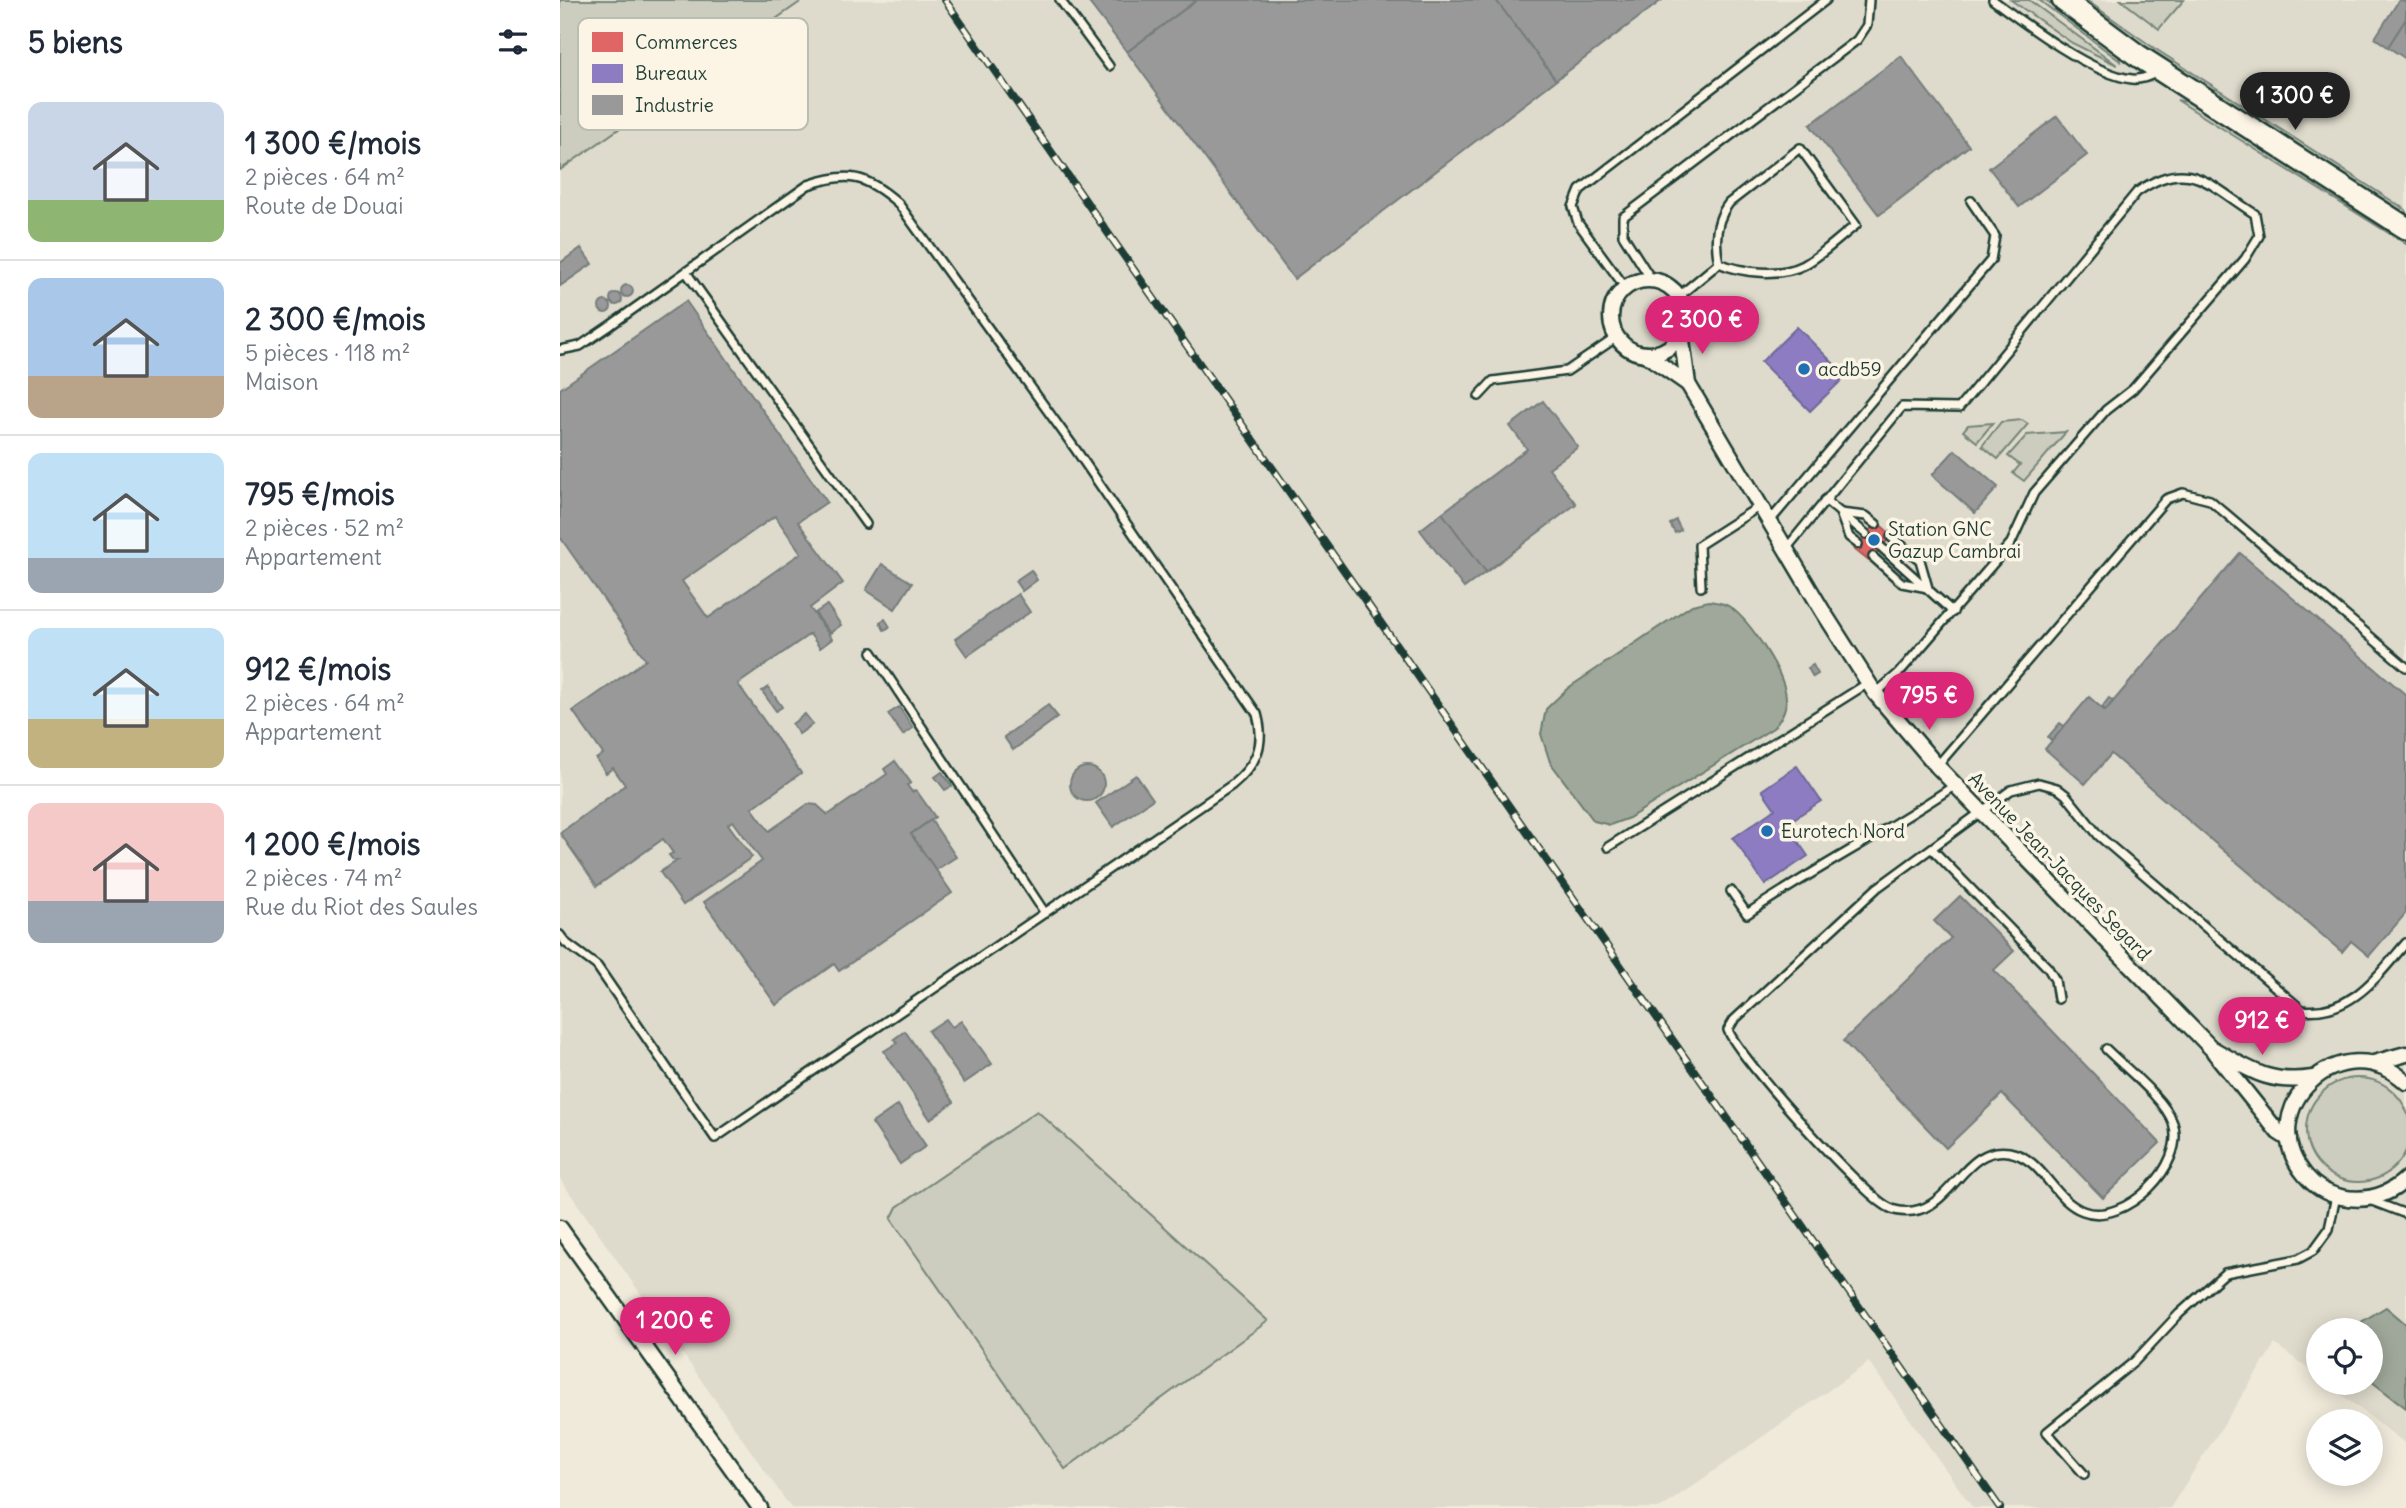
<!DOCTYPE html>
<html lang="fr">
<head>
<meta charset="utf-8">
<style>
  body { margin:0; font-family:Delius,sans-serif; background:#f2f2f3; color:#1f2937; height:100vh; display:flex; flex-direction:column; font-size:26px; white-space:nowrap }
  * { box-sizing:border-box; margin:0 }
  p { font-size:23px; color:#747a83 }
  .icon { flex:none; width:38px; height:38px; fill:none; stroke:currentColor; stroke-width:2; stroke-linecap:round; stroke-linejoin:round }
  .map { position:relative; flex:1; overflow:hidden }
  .panel { display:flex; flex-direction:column; background:#fff; width:560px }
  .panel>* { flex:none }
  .controls { position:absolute; left:1746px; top:1318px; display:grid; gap:14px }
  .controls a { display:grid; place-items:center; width:77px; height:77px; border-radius:50%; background:#fff; box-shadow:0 4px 18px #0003; font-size:35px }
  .price { position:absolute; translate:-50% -60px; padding:0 16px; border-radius:24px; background:#db2777; color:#fff; font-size:23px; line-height:46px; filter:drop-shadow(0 2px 4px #0008) }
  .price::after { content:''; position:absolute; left:50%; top:42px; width:21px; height:16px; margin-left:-10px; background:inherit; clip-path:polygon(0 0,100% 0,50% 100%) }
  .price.on { background:#222; color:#fff }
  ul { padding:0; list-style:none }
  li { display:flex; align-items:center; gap:21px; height:175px; padding:0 28px }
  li+li { border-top:2px solid #e0e1e3 }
  li span { display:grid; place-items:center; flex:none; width:196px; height:140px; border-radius:14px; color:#555 }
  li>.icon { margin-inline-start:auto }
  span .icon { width:84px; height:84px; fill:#fffc; stroke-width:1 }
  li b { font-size:30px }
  h2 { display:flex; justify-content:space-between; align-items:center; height:84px; padding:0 28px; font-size:30px }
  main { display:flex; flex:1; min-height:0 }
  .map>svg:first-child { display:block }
  .built { fill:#dedbcc }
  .green { fill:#cccdbf; stroke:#76857a; stroke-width:2 }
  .water { fill:#9fa89a; stroke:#6c7d71; stroke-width:2 }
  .shops { fill:#e06666; stroke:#a65a57; stroke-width:2 }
  .offices { fill:#8e7cc3; stroke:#6d6998; stroke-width:2 }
  .industry { fill:#999; stroke:#747d7b; stroke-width:2; fill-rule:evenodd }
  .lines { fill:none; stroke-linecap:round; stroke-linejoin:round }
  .lane-casing { stroke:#1f3d34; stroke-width:12 }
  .street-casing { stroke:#1f3d34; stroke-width:19 }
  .secondary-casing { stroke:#1f3d34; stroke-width:26 }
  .lane { stroke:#fcf5e5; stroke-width:7 }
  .street { stroke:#fcf5e5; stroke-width:14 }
  .secondary { stroke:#fcf5e5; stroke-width:21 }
  .rail-casing { stroke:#1f3d34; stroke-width:8 }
  .rail { stroke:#fcf5e5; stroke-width:5; stroke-dasharray:16; stroke-linecap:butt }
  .poi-dot { fill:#1f6fb2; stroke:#fcf5e5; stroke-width:2.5 }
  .labels { text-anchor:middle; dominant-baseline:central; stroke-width:7; stroke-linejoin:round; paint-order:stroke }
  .poi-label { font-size:19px; fill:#1f3d34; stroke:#fcf5e5; text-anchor:start }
  .street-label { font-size:19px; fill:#1f3d34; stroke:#fcf5e5 }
  .key { fill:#fcf5e5; stroke:#babeb0; stroke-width:2 }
  .key-label { font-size:19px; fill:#1f3d34 }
</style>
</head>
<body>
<main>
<section class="panel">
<h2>5 biens<svg class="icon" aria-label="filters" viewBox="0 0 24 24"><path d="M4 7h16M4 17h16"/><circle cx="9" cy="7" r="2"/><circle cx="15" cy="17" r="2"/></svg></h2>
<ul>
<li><span style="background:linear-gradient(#c9d6e8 70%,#8fb573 0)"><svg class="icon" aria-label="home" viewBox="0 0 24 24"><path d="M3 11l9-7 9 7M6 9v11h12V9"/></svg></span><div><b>1 300 €/mois</b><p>2 pièces · 64 m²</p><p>Route de Douai</p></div></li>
<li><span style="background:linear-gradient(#a9c7e8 70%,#b9a48a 0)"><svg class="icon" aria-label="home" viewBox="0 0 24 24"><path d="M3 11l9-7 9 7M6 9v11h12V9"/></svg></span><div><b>2 300 €/mois</b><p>5 pièces · 118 m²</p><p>Maison</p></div></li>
<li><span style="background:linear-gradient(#bfe0f5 75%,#9aa5b1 0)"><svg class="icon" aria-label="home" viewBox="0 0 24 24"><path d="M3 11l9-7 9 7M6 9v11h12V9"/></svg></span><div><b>795 €/mois</b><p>2 pièces · 52 m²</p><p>Appartement</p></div></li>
<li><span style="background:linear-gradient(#bfe0f5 65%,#c2b280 0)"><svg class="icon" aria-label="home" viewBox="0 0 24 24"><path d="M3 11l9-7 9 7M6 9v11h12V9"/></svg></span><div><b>912 €/mois</b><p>2 pièces · 64 m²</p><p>Appartement</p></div></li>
<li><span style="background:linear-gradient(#f6c9c9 70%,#9aa5b1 0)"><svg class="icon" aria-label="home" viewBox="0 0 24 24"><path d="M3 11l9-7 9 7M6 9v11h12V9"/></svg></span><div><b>1 200 €/mois</b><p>2 pièces · 74 m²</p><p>Rue du Riot des Saules</p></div></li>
</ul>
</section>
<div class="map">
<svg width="1846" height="1508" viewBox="0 0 1846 1508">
  <rect width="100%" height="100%" fill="#efeada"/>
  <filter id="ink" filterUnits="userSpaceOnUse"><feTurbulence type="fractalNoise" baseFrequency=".0143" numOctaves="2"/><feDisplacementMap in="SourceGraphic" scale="14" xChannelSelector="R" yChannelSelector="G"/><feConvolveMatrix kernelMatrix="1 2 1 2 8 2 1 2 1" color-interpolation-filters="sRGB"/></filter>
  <g filter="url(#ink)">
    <polygon class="built" points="243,0 1846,0 1846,1444 1766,1383 1811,1382 1811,1330 1759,1330 1759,1377 1715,1344 1610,1508 1413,1508 1309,1362 1101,1508 231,1508 0,1179 0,170"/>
    <g class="green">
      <polygon points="0,0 243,0 0,170"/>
      <polygon points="1451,0 1469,0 1557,65 1512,43"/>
      <polygon points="1479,0 1486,0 1559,55 1560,61"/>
      <polygon points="1520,0 1526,0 1594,48 1846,210 1846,215 1591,52"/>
      <polygon points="1561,0 1624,0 1599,29"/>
      <polygon points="1617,100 1632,103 1846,241 1846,244"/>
      <polygon points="1462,420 1468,424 1438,459 1422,446 1441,422"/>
      <polygon points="1433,423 1417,442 1403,431 1408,425"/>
      <polygon points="1506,432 1464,481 1453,473 1460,465 1448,456 1467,435"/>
      <circle cx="1798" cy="1130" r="52"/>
      <polygon points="477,1111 708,1321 505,1469 331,1219 337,1207"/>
    </g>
    <g class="water">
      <path d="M 1149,601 C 1156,602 1165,603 1170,607 C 1190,621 1226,674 1226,699 C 1226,711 1221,719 1213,728 L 1069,818 L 1050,825 L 1034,821 L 990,762 L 981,734 L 986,709 L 1008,688 L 1132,605 Z"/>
      <polygon points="1826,1307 1846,1324 1846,1408 1811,1381 1811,1330 1788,1330"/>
    </g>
    <polygon class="shops" points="1317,522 1332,535 1309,561 1294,549"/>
    <g class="offices">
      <polygon points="1237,327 1286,376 1250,411 1201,362"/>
      <polygon points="1237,766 1261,801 1226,824 1248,856 1205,885 1173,838 1215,809 1202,790"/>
    </g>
    <g class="industry">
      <polygon points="527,0 637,0 567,52"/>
      <polygon points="637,0 936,0 996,80 734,279 567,52"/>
      <polygon points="936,0 1102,0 996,80"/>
      <polygon points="1839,0 1846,1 1846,19 1828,47 1815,38"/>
      <polygon points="1846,19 1846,59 1828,47"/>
      <polygon points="1341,56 1409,146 1319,215 1250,125"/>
      <polygon points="1497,116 1527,155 1459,207 1429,168"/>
      <polygon points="21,248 32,264 0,286 0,263"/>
      <circle cx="67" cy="291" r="6"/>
      <circle cx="56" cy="299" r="6"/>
      <circle cx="45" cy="307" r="6"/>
      <path d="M 126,301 L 267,502 L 238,522 L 283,583 L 250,608 L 272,639 L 260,648 L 250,634 L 178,684 L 241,773 L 192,808 L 209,831 L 248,804 L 257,805 L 268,815 L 327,774 L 324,769 L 335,761 L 351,783 L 347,785 L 352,792 L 356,790 L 375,817 L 351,834 L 392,893 L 279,971 L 274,964 L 216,1005 L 144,902 L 202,861 L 173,821 L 168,824 L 192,857 L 123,905 L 100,872 L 118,860 L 113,860 L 109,855 L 113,853 L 103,839 L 37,886 L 0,833 L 65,785 L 53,768 L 46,773 L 36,759 L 43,754 L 13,711 L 86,660 L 0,537 L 0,389 ZM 215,516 L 241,553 L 148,618 L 122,581 Z"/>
      <polygon points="983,401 1018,447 989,468 1016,504 926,572 882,513 967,449 950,426"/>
      <polygon points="1395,450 1438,487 1415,513 1372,475"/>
      <polygon points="882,513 926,572 904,588 860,530"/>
      <polygon points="1116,520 1121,530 1115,533 1110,524"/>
      <polygon points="1680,553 1846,695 1846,913 1809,956 1791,941 1782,952 1551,754 1525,784 1485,749 1529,697 1545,711"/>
      <polygon points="322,564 352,583 335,609 306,590"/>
      <polygon points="471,570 477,580 462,591 455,581"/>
      <polygon points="458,594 470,612 407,656 395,639"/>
      <polygon points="267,605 281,625 270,633 255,613"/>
      <polygon points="325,619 330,627 324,630 320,622"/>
      <polygon points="1253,665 1258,674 1253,677 1248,668"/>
      <polygon points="208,687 222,707 216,711 202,691"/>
      <polygon points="1549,698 1553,701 1546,710 1542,707"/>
      <polygon points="488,705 498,717 453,750 444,737"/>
      <polygon points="339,707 353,728 343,735 328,714"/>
      <polygon points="245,714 253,724 239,734 232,724"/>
      <polygon points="1500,723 1504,726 1492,741 1488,737"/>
      <circle cx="527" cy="784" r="17"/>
      <polygon points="382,772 392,786 385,790 375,777"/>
      <polygon points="576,775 593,799 553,827 536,803"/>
      <polygon points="371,820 396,857 376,870 351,834"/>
      <polygon points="1400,896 1454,951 1434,970 1600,1143 1543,1198 1442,1094 1386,1148 1283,1041 1391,938 1374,921"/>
      <polygon points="386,1019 392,1027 401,1021 432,1064 404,1083 368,1031"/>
      <polygon points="345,1031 394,1102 370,1119 324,1051 337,1043 334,1039"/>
      <polygon points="338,1105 366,1146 340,1164 312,1123"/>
    </g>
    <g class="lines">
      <defs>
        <g id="lane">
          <polyline points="500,0 549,66"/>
          <path d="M 1433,0 C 1465,24 1533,75 1572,79 C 1582,80 1589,76 1598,72"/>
          <polyline points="126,272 306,524"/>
          <polyline points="1091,279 1063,235 1063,217 1297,40 1307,25 1309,0"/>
          <polyline points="1065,287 1018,223 1013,207 1020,190 1266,0"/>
          <path d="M 1119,296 L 1159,263 C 1181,273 1221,277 1244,265 C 1262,255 1279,238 1296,225 L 1240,148 L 1169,203 C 1155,221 1154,241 1159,263"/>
          <path d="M 0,350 L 20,346 L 51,325 L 248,185 C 289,171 306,175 338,203 L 516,450 L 697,714 C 706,745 696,765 672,785 L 155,1138 L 37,966 L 6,943 L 0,935"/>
          <polyline points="919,396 933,381 1007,371 1057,337"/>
          <polyline points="1265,500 1306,534"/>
          <polyline points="1210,521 1431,260 1435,236 1411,201"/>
          <polyline points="1298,544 1289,537 1280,513 1306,516 1316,524"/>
          <polyline points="1321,547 1393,612"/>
          <path d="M 1226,549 L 1342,407 L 1399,408 L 1577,192 C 1629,155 1649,185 1695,214 L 1699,236 L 1685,259 L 1573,389 L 1546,410 L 1474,493 L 1451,543 L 1338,674 L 1316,693"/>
          <polyline points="1313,557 1342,583 1368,588 1360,560 1331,537"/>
          <polyline points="1141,587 1139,545 1200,506"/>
          <polyline points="312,652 485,913"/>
          <polyline points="1377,766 1606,499 1623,493 1650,500 1846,667"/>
          <polyline points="1048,847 1308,683"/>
          <polyline points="1372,849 1488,968 1495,980 1498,999"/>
          <path d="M 1171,891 L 1187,914 C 1255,868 1327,832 1395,785"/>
          <path d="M 1546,1049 C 1565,1068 1605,1099 1613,1123 C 1627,1165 1564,1227 1523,1211 C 1493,1200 1483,1158 1449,1152 C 1405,1145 1393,1206 1353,1211 C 1345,1212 1335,1211 1328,1207 C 1302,1194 1179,1058 1168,1030 L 1174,1020 L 1317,888 L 1451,790 L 1479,783 L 1497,788 L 1506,795 L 1539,836 L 1742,1010 C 1791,1016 1818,975 1846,943"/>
          <polyline points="1812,1201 1846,1214"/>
          <polyline points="1524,1474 1487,1432 1575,1361 1619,1314 1665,1273 1738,1259 1753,1251 1769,1229 1776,1196"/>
        </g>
        <g id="street">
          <circle cx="1088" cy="317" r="37"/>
          <path d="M 1121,333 L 1128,384 L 1262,610 L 1315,693 L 1377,766 L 1651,1048 C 1689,1069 1708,1085 1753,1078"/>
          <polyline points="1085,354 1128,384"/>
          <polyline points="1654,1052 1718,1132 1729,1139"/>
          <polyline points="1814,1063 1846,1054"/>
          <path d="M 1846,1082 C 1782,1023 1690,1109 1745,1175 C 1754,1186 1767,1194 1781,1197 C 1806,1202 1828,1196 1846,1179"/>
          <polyline points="0,1228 200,1508"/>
        </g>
        <polyline id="secondary" points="1503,0 1577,55 1846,228"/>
      </defs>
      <use href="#lane" class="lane-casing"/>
      <use href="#street" class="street-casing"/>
      <use href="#secondary" class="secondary-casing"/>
      <use href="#lane" class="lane"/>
      <use href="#street" class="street"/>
      <use href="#secondary" class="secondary"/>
      <defs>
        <polyline id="rail" points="385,0 1440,1508"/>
      </defs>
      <use href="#rail" class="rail-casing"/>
      <use href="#rail" class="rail"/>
    </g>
  </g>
  <g class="poi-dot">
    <circle cx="1244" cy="369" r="7"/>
    <circle cx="1314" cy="540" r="7"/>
    <circle cx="1207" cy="831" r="7"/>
  </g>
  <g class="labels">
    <g class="poi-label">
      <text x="1258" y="369">acdb59</text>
      <text x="1328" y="529">Station GNC<tspan x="1328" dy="22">Gazup Cambrai</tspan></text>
      <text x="1221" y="831">Eurotech Nord</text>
    </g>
    <g class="street-label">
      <text transform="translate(1500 866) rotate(46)">Avenue Jean-Jacques Segard</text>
    </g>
  </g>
  <rect x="18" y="18" width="230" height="112" rx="10" class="key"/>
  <rect x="32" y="32" width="31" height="20" fill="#e06666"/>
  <rect x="32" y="64" width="31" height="19" fill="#8e7cc3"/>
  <rect x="32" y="95" width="31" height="20" fill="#999"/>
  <g class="key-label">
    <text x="75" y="49">Commerces</text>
    <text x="75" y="80">Bureaux</text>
    <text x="75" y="112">Industrie</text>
  </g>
</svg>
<div class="controls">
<a><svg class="icon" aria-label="locate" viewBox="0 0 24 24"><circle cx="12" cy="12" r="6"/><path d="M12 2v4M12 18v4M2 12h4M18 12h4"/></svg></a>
<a><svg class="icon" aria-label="layers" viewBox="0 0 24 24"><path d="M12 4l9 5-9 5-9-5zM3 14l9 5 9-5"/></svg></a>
</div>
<b class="price on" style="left:1735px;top:132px">1 300 €</b>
<b class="price" style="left:1142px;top:356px">2 300 €</b>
<b class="price" style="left:1369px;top:732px">795 €</b>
<b class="price" style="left:1702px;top:1057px">912 €</b>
<b class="price" style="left:115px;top:1357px">1 200 €</b>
</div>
</main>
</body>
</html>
